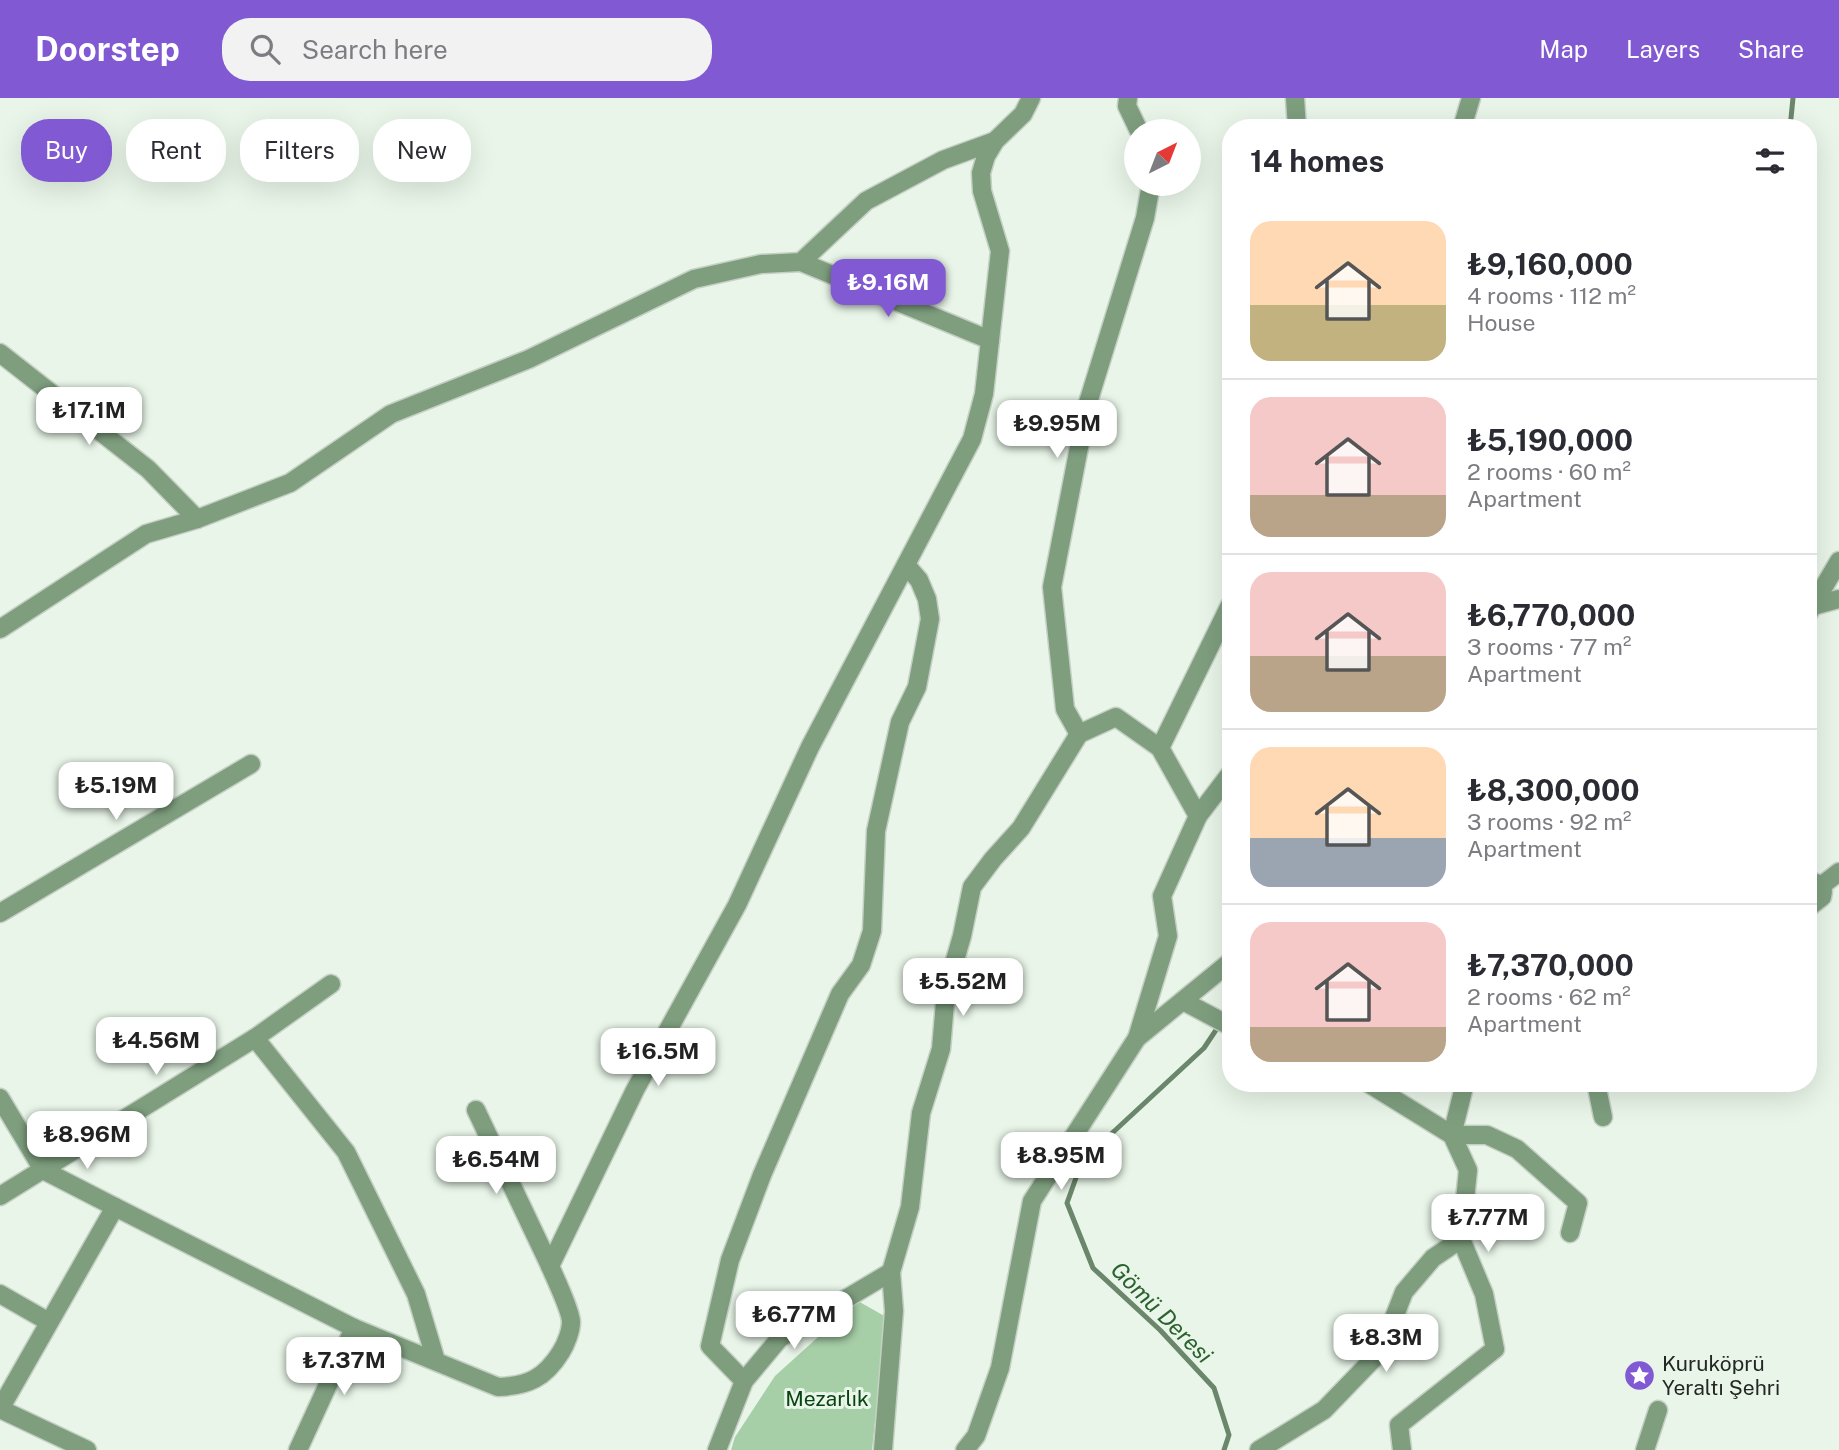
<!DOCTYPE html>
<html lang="en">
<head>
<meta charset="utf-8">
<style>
  body { margin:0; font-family:"Public Sans",sans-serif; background:#f2f2f3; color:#2b2b33; height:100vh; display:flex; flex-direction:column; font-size:26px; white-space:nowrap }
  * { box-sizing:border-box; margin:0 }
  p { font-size:23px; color:#7c7c81 }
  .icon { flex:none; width:38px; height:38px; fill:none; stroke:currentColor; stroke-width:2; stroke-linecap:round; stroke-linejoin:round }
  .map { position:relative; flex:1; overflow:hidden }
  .side { position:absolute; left:1222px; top:21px; width:595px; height:973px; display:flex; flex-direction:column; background:#fff; border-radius:28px; box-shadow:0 7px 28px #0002 }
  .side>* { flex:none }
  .guide { position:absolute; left:21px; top:21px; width:665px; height:63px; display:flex; gap:14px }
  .needle { width:46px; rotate:42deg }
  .fabs { position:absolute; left:1124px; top:21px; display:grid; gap:14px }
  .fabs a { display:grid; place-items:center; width:77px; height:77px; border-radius:50%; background:#fff; box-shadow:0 7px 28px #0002; font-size:35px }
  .price { position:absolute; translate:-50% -60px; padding:0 16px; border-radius:14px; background:#fff; color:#222; font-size:23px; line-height:46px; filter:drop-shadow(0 2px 4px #0008) }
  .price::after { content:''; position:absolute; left:50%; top:42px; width:21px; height:16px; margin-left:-10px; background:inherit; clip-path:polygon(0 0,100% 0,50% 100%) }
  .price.selected { background:#8159d3; color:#fff }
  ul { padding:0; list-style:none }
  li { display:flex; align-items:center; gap:21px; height:175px; padding:0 28px }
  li+li { border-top:2px solid #e1e1e2 }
  li span { display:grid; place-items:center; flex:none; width:196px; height:140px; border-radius:21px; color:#555 }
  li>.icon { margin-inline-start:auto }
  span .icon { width:84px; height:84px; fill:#fffc; stroke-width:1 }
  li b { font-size:30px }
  h2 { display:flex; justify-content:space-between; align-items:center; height:84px; padding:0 28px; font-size:30px }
  .pill { padding:0 24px; border-radius:28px; background:#fff; box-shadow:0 7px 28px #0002; font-size:24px; line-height:63px }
  .pill.selected { background:#8159d3; color:#fff }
  header { display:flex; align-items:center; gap:42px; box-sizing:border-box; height:98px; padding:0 35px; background:#8159d3; color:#fff }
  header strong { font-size:33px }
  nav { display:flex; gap:38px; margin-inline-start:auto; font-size:24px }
  .search { width:490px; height:63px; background:#f2f2f3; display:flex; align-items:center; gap:18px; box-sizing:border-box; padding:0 24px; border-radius:28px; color:#7c7c81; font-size:26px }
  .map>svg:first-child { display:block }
  .green { fill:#a6cea7 }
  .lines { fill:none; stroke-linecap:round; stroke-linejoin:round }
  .stream { stroke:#6a866b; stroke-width:5 }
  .minor-casing { stroke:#c5d0c5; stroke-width:21 }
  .minor { stroke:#7e9e7e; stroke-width:18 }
  .labels { text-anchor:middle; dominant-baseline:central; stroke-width:6; stroke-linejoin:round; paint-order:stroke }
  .poi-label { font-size:21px; fill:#242824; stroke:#e8f5e8; text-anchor:start }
  .park-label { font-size:21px; fill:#074411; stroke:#e8f5e8 }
  .water-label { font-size:23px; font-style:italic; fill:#2a612e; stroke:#e8f5e8 }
</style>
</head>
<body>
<header>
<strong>Doorstep</strong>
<div class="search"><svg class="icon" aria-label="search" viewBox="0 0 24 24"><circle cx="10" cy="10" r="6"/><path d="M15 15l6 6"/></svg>Search here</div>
<nav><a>Map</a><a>Layers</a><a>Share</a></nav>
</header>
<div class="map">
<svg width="1839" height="1352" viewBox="0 0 1839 1352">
  <rect width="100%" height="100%" fill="#e8f5e8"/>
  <polygon class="green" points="858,1203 886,1219 872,1352 731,1352 735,1339 775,1278"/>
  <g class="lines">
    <g class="stream">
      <polyline points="1790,30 1793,0"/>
      <polyline points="1224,1352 1229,1337 1214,1290 1160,1232 1093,1170 1067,1105 1082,1063 1204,950 1230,911"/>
    </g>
    <defs>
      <g id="minor">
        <polyline points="1128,0 1127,8 1139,33"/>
        <polyline points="1295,0 1297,30"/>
        <polyline points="1462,30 1471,0"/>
        <polyline points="801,164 990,242"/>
        <polyline points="0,255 148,371 197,421"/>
        <polyline points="1813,508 1839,501"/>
        <polyline points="1808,516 1839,463"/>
        <polyline points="0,531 146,436 197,421 290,385 391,316 529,261 694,181 761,166 801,164 866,103 943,62 995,43"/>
        <polyline points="1079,636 1065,611 1052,489 1087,308 1145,120 1151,86"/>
        <polyline points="1160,650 1230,507"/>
        <polyline points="1808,787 1813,784 1819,786 1823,793 1822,799 1808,810"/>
        <polyline points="1821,788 1839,774"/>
        <polyline points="0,815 251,666"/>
        <polyline points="1183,903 1230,928"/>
        <polyline points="255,940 346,1054 416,1196 436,1263"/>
        <polyline points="1137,940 1168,838 1162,798 1198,718 1230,676"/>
        <polyline points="1368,985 1452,1037 1468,1072 1461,1141 1484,1196 1495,1251 1399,1327 1402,1352"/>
        <polyline points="1465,985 1452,1037 1487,1037 1517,1051 1578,1105 1570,1135"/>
        <polyline points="1596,985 1603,1019"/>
        <polyline points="0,1000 43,1072 115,1109"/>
        <polyline points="476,1012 550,1168"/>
        <polyline points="0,1098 255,940 331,886"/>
        <polyline points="0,1196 49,1224"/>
        <polyline points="744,1283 710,1248 730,1162 762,1077 840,896 861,867 872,833 876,733 900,624 917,589 930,521 927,501 919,482 906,467"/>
        <path d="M 0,1311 L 115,1109 L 354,1230 L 498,1289 C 528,1288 545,1280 561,1254 C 566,1246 571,1233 571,1224 C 571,1213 555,1180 550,1168 L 635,992 L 737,807 L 810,649 L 972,341 L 984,296 L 1000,153 L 982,93 L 981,75 L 986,58 L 995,43 L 1023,16 L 1031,0"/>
        <polyline points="0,1311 87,1352"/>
        <polyline points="298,1352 354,1230"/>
        <polyline points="717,1352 744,1283 780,1240 891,1174"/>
        <polyline points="883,1352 894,1213 891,1174 910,1109 921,1015 941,951 946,893 962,838 972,789 993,761 1021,730 1079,636 1116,619 1160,650 1198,718"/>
        <polyline points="965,1352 976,1338 1000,1270 1032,1103 1137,940 1230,864"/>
        <polyline points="1259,1352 1324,1312 1381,1253 1404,1194 1433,1160 1461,1141"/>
        <polyline points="1645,1352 1658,1312"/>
      </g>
    </defs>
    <use href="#minor" class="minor-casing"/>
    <use href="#minor" class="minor"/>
  </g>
  <defs>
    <symbol id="sight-disc" viewBox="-11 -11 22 22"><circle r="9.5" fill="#8159d3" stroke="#e8f5e8"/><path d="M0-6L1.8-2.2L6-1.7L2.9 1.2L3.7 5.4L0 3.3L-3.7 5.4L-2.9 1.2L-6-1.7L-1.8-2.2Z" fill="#fff"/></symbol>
  </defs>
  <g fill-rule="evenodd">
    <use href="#sight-disc" x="1622" y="1260" width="35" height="35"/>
  </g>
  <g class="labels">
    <g class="poi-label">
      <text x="1662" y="1265">Kuruköprü<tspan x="1662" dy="24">Yeraltı Şehri</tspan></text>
    </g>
    <g class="park-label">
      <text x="827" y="1300">Mezarlık</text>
    </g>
    <g class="water-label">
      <text transform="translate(1162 1214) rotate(45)">Gömü Deresi</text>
    </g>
  </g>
</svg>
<div class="fabs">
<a><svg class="needle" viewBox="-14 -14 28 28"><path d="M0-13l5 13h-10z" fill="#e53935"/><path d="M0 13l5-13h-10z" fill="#7c7c81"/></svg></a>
</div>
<b class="price selected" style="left:888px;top:221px">₺9.16M</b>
<b class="price" style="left:89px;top:349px">₺17.1M</b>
<b class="price" style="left:1057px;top:362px">₺9.95M</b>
<b class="price" style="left:116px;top:724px">₺5.19M</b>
<b class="price" style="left:963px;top:920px">₺5.52M</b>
<b class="price" style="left:156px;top:979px">₺4.56M</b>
<b class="price" style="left:658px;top:990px">₺16.5M</b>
<b class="price" style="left:87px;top:1073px">₺8.96M</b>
<b class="price" style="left:1061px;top:1094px">₺8.95M</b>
<b class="price" style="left:496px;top:1098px">₺6.54M</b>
<b class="price" style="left:1488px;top:1156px">₺7.77M</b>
<b class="price" style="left:794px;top:1253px">₺6.77M</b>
<b class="price" style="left:1386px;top:1276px">₺8.3M</b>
<b class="price" style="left:344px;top:1299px">₺7.37M</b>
<div class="guide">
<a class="pill selected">Buy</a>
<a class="pill">Rent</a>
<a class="pill">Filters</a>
<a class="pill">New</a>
</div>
<section class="side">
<h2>14 homes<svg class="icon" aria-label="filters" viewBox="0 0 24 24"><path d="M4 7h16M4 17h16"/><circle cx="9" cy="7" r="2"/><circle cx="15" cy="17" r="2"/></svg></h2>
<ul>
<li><span style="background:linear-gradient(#ffd9b3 60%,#c2b280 0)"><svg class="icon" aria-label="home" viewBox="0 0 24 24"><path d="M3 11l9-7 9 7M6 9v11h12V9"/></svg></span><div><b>₺9,160,000</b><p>4 rooms · 112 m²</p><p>House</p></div></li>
<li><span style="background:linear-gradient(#f6c9c9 70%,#b9a48a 0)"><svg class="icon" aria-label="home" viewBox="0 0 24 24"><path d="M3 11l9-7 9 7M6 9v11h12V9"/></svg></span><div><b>₺5,190,000</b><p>2 rooms · 60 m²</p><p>Apartment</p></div></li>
<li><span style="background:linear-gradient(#f6c9c9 60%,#b9a48a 0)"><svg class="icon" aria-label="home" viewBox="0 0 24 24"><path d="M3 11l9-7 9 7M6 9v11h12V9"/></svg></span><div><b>₺6,770,000</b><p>3 rooms · 77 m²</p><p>Apartment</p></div></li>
<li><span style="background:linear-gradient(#ffd9b3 65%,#9aa5b1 0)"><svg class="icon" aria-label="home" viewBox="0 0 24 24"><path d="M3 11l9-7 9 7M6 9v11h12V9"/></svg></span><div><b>₺8,300,000</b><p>3 rooms · 92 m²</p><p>Apartment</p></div></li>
<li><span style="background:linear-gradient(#f6c9c9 75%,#b9a48a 0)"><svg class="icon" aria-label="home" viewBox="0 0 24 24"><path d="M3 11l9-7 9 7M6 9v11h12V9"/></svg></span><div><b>₺7,370,000</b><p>2 rooms · 62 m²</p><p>Apartment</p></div></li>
</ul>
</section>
</div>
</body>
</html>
